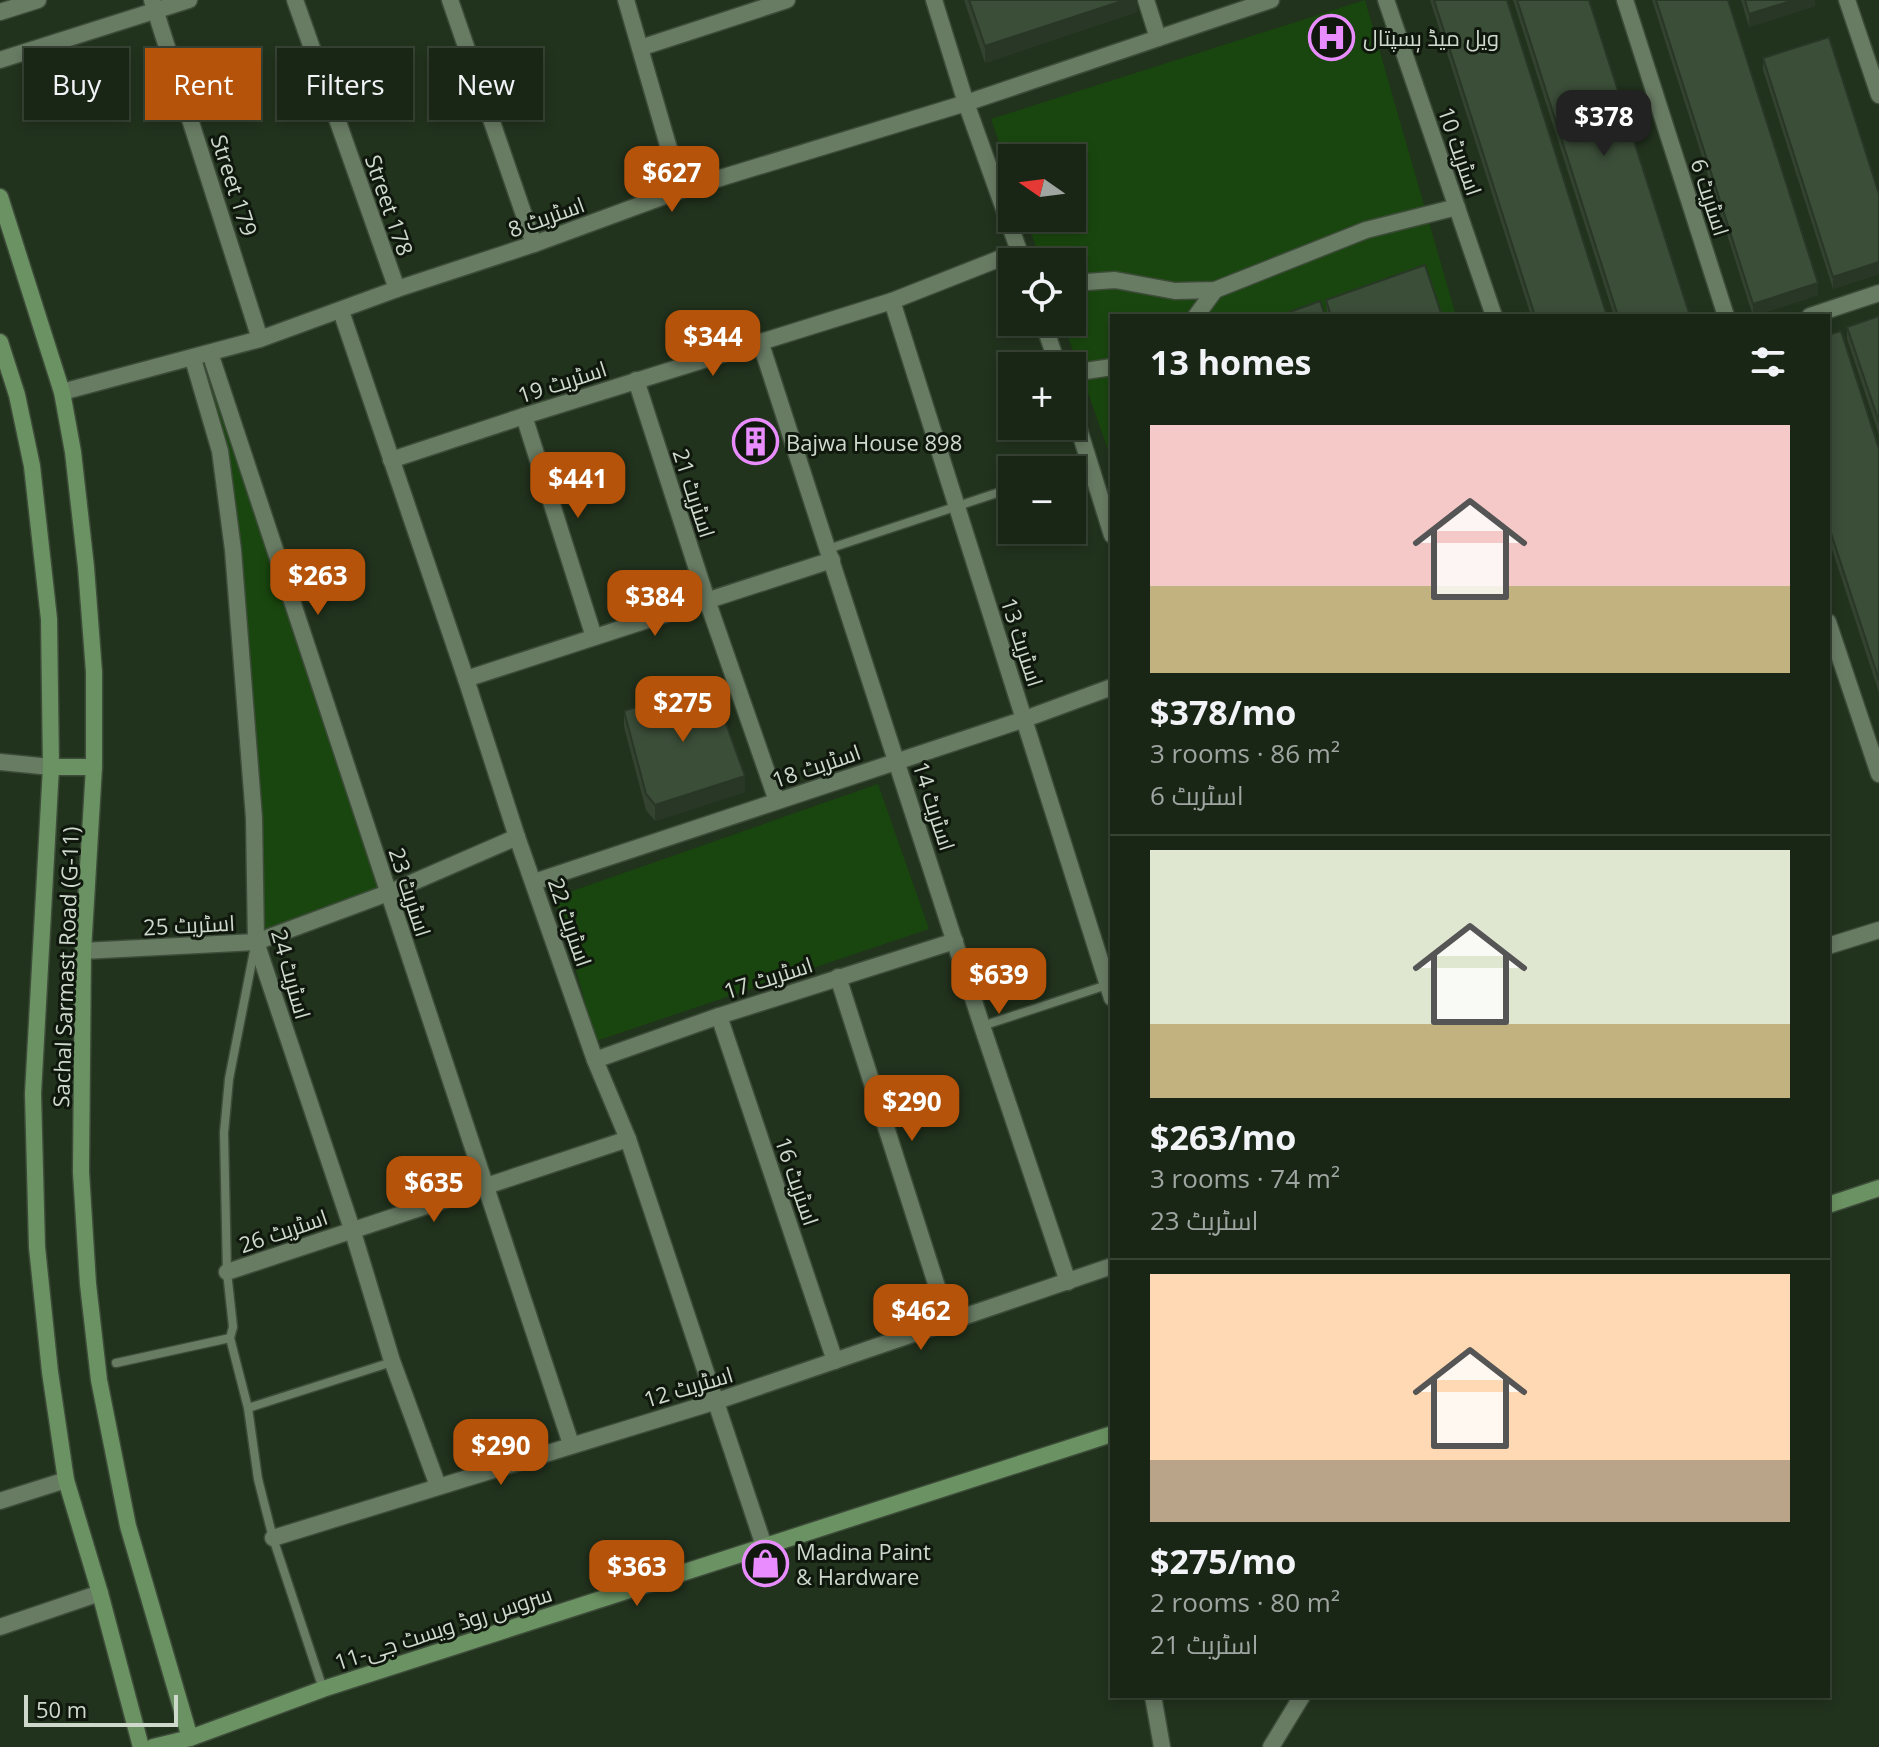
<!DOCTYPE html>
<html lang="en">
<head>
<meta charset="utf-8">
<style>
  body { margin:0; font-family:"Open Sans",Cairo,sans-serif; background:#263223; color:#f1f3f6; height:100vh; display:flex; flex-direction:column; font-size:30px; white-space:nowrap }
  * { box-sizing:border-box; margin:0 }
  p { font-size:26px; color:#9fa5a1 }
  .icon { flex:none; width:44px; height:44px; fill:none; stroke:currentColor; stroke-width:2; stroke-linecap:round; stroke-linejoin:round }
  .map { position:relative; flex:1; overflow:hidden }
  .sheet { position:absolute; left:1110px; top:314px; width:720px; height:1384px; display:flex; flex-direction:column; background:#192616; border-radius:0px; box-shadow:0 4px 12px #0003,0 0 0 2px #374335 }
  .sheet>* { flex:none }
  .banner { position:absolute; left:24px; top:48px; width:760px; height:72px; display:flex; gap:16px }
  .needle { width:52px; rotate:284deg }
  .controls { position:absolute; left:998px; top:144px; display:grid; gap:16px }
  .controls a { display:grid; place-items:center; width:88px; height:88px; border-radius:0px; background:#192616; box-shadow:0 4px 12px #0003,0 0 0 2px #374335; font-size:40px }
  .scale { position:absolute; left:24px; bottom:20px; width:154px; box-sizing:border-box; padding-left:8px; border:4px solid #ced9cc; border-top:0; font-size:22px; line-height:28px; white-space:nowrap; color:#ced9cc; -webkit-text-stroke:6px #10180e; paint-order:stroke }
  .price { position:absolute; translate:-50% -68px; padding:0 18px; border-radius:16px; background:#b45309; color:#fff; font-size:26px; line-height:52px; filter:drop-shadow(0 2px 4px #0008) }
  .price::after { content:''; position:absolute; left:50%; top:48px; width:24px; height:18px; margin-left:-12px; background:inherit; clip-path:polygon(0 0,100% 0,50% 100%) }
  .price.current { background:#222; color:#fff }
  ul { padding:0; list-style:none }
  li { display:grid; align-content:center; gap:16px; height:424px; padding:0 40px }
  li+li { border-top:2px solid #374335 }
  li span { display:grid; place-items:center; height:248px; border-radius:0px; color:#555 }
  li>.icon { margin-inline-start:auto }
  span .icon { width:144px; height:144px; fill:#fffc; stroke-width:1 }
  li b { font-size:34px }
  h2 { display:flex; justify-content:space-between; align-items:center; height:96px; padding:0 40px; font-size:34px }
  .chip { padding:0 28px; border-radius:0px; background:#192616; box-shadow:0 4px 12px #0003,0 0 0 2px #374335; font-size:28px; line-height:72px }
  .chip.current { background:#b45309; color:#fff }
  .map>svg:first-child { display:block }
  .green { fill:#19460e }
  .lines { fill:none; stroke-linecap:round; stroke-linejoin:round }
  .service-casing { stroke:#3d4c39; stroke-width:11 }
  .minor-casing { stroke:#3d4c39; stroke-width:19 }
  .tertiary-casing { stroke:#3d4c39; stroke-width:19 }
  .secondary-casing { stroke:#3d4c39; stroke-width:19 }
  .service { stroke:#687b63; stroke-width:8 }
  .minor { stroke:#687b63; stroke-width:16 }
  .tertiary { stroke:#687b63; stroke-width:16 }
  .secondary { stroke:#6b9262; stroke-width:16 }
  .wall { fill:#334330 }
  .shaded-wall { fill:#293727 }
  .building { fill:#3b4e38; stroke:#293727; stroke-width:2 }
  .labels { text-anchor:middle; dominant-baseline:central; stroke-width:6; stroke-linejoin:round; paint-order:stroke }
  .poi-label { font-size:22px; fill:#ced9cc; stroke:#10180e; text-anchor:start }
  .street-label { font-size:22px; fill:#ced9cc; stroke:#10180e }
</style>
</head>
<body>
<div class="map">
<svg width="1879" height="1747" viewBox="0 0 1879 1747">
  <rect width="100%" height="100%" fill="#21321d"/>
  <g class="green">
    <polygon points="1365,0 1456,316 1112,316 1112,461 1063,322 1072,322 1072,262 1041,262 1026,218 1072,218 1072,158 1012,158 1012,180 991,119"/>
    <polygon points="208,358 384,891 260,933 237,554 198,361"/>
    <polygon points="878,784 929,929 596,1041 555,897"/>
  </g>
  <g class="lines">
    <defs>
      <g id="service">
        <polyline points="1063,470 1089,461"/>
        <polyline points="828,549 1012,488"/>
        <polyline points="254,951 229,1079 224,1133 227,1272 233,1327 230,1338 248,1408 258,1479 273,1538 323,1689"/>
        <polyline points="982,1026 1110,984"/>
        <polyline points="116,1363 230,1338"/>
        <polyline points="248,1408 392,1362"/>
      </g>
      <g id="minor">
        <polyline points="152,0 260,339"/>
        <polyline points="295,0 397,289"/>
        <polyline points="450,0 534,244"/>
        <polyline points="626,0 681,190"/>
        <polyline points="934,0 966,103 1023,262"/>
        <polyline points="1146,0 1158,38"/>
        <polyline points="1386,0 1494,316"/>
        <polyline points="1625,0 1726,316"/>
        <polyline points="1847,0 1879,95"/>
        <polyline points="640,48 787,0"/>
        <polyline points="1072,283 1115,280 1175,291 1215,290 1366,230 1457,207"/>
        <polyline points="892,301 1112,998"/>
        <polyline points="341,311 466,679 517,837 595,1060 628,1139 764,1546"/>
        <polyline points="1196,316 1215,290"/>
        <polyline points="1810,316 1879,293"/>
        <polyline points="1043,322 1058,366"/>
        <polyline points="761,344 982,1026 1068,1282"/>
        <polyline points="210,353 571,1444"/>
        <polyline points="193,359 220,451 233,550 254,818 256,942 352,1229 392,1361 438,1486"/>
        <polyline points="1072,373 1112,367"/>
        <polyline points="636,380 707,600 777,801"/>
        <polyline points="1072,407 1112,535"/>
        <polyline points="524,416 594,637"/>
        <polyline points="391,460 524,416 892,301 1019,251"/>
        <polyline points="1828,622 1879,774"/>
        <polyline points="466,679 832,560"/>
        <polyline points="0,762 51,767"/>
        <polyline points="534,882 1025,719 1112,687"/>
        <polyline points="1828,946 1879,930"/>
        <polyline points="83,951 256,942 388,893 517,837"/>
        <polyline points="838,977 948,1321"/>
        <polyline points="719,1016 835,1361"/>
        <polyline points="595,1060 719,1016 955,941"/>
        <polyline points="227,1272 628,1139"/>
        <polyline points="0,1501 66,1480"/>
        <polyline points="273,1538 717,1401 1112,1266"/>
        <polyline points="0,1627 100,1593"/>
        <polyline points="1153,1696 1162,1747"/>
        <polyline points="1271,1747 1302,1696"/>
      </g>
      <g id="tertiary">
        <polyline points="0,12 38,0"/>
        <polyline points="0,60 189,0"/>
        <polyline points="62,392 260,339 397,289 534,244 681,190 966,103 1271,0"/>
      </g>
      <g id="secondary">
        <polyline points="0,197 62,392 73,452 86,567 94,672 94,767 83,951 81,1172 88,1284 99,1380 128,1526 190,1738"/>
        <polyline points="0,342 17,395 32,466 49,619 51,767 33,1094 37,1247 50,1372 66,1480 100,1593 141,1747"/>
        <polyline points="51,767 94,767"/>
        <polyline points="1828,1205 1879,1188"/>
        <polyline points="153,1747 190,1738 323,1689 1112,1434"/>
      </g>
    </defs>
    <use href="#service" class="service-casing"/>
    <use href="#minor" class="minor-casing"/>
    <use href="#tertiary" class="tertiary-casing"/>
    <use href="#secondary" class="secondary-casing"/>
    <use href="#service" class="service"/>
    <use href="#minor" class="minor"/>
    <use href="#tertiary" class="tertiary"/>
    <use href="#secondary" class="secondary"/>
  </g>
  <g class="wall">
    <polygon points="964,0 1137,0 1137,12 985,63"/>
    <polygon points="1430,0 1507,0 1607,316 1531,316"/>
    <polygon points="1513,0 1589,0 1690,316 1614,316"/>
    <polygon points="1652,0 1728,0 1818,295 1753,316"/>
    <polygon points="1741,0 1815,0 1815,6 1749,27"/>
    <polygon points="1763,58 1879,194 1879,274 1833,289 1763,70"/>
    <polygon points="1326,300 1442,316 1327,316"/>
    <polygon points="1879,316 1879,435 1847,339 1847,327"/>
    <polygon points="1828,335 1879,449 1879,693 1828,537"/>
    <polygon points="624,711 745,792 655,821 646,810 624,727"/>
  </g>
  <g class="shaded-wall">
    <polygon points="1125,0 1137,0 1137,12 985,63 985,46"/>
    <polygon points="1794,0 1815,0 1815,6 1749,27 1749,14"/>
    <polygon points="1879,262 1879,274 1833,289 1833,277"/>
    <polygon points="1818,283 1818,295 1753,316 1753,304"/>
    <polygon points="778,442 778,446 737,458 737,454"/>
    <polygon points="745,776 745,792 655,821 655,805"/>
  </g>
  <g class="building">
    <polygon points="969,0 1125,0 985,46"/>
    <polygon points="1434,0 1507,0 1607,316 1535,316"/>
    <polygon points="1517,0 1589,0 1690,316 1618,316"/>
    <polygon points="1656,0 1728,0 1818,283 1753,304"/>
    <polygon points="1745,0 1794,0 1749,14"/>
    <polygon points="1829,37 1879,194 1879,262 1833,277 1763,58"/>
    <polygon points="1425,265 1442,316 1331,316 1326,300"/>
    <polygon points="1320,301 1325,316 1279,316"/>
    <polygon points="1879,316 1879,422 1847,327"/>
    <polygon points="1841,331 1879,449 1879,680 1828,524 1828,335"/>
    <polygon points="770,421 778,442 737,454 731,434"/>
    <polygon points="711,682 745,776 655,805 646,794 624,711"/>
  </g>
  <defs>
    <symbol id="hospital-ring" viewBox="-11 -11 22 22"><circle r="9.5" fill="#10180e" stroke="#e98dfe" stroke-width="1.5"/><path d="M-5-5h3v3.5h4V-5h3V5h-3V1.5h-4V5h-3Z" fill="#e98dfe"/></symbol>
    <symbol id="building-ring" viewBox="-11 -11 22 22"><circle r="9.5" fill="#10180e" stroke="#e98dfe" stroke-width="1.5"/><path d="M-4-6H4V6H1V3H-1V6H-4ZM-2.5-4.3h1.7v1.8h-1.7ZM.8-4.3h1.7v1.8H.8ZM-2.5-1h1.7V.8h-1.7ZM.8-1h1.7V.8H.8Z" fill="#e98dfe"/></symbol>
    <symbol id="shop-ring" viewBox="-11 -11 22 22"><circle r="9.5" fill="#10180e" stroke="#e98dfe" stroke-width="1.5"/><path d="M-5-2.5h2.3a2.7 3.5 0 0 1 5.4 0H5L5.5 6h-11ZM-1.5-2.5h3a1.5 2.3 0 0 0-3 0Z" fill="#e98dfe"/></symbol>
  </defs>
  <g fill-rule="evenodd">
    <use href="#hospital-ring" x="1306" y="12" width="51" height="51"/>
    <use href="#building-ring" x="730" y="416" width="51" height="51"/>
    <use href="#shop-ring" x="740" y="1538" width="51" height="51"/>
  </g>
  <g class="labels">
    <g class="poi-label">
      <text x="1363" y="37">ویل میڈ ہسپتال</text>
      <text x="786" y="442">Bajwa House 898</text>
      <text x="796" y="1551">Madina Paint<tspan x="796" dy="25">&amp; Hardware</tspan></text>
    </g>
    <g class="street-label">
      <text transform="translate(1461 151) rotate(71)">اسٹریٹ 10</text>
      <text transform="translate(235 185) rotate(72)">Street 179</text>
      <text transform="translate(1711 197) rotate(72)">اسٹریٹ 6</text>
      <text transform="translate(390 205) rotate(71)">Street 178</text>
      <text transform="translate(546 216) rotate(-20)">اسٹریٹ 8</text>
      <text transform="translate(562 381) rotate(-18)">اسٹریٹ 19</text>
      <text transform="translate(695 493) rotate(72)">اسٹریٹ 21</text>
      <text transform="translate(1023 642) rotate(72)">اسٹریٹ 13</text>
      <text transform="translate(816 765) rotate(-19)">اسٹریٹ 18</text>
      <text transform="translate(935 806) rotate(72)">اسٹریٹ 14</text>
      <text transform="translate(411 892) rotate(72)">اسٹریٹ 23</text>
      <text transform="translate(571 922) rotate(71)">اسٹریٹ 22</text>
      <text transform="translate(189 924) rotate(-3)">اسٹریٹ 25</text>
      <text transform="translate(65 967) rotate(-88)">Sachal Sarmast Road (G-11)</text>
      <text transform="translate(292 974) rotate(74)">اسٹریٹ 24</text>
      <text transform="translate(768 977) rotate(-18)">اسٹریٹ 17</text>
      <text transform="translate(798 1181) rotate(71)">اسٹریٹ 16</text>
      <text transform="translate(283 1230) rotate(-19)">اسٹریٹ 26</text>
      <text transform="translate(688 1386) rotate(-17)">اسٹریٹ 12</text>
      <text transform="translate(443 1627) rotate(-18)">سروس روڈ ویسٹ جی-11</text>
    </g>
  </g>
</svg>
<div class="controls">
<a><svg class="needle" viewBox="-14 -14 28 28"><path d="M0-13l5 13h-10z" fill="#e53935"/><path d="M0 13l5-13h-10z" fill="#9fa5a1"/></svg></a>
<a><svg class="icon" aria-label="locate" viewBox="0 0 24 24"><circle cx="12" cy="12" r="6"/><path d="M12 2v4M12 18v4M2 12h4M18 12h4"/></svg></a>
<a>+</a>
<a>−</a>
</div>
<div class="scale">50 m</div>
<b class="price current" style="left:1604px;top:158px">$378</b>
<b class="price" style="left:672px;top:214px">$627</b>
<b class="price" style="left:713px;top:378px">$344</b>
<b class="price" style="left:578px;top:520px">$441</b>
<b class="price" style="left:318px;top:617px">$263</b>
<b class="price" style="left:655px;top:638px">$384</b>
<b class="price" style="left:683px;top:744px">$275</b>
<b class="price" style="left:999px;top:1016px">$639</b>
<b class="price" style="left:912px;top:1143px">$290</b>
<b class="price" style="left:434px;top:1224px">$635</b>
<b class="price" style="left:921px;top:1352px">$462</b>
<b class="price" style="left:501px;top:1487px">$290</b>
<b class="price" style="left:637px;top:1608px">$363</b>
<div class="banner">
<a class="chip">Buy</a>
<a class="chip current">Rent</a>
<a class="chip">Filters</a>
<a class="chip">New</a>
</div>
<section class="sheet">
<h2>13 homes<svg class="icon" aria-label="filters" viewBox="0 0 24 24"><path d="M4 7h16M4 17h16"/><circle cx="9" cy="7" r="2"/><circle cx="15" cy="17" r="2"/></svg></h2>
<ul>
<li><span style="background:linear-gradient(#f6c9c9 65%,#c2b280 0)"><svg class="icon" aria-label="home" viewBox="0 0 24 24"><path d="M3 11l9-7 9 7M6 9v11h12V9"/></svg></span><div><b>$378/mo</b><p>3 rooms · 86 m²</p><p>اسٹریٹ 6</p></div></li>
<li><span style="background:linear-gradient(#dfe7d0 70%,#c2b280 0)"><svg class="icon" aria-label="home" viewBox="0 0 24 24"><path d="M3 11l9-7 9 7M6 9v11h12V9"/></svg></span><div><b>$263/mo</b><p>3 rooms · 74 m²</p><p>اسٹریٹ 23</p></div></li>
<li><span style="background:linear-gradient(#ffd9b3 75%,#b9a48a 0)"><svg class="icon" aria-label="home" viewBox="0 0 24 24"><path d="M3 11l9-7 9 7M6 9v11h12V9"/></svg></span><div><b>$275/mo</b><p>2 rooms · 80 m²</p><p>اسٹریٹ 21</p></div></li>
</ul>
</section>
</div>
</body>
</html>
